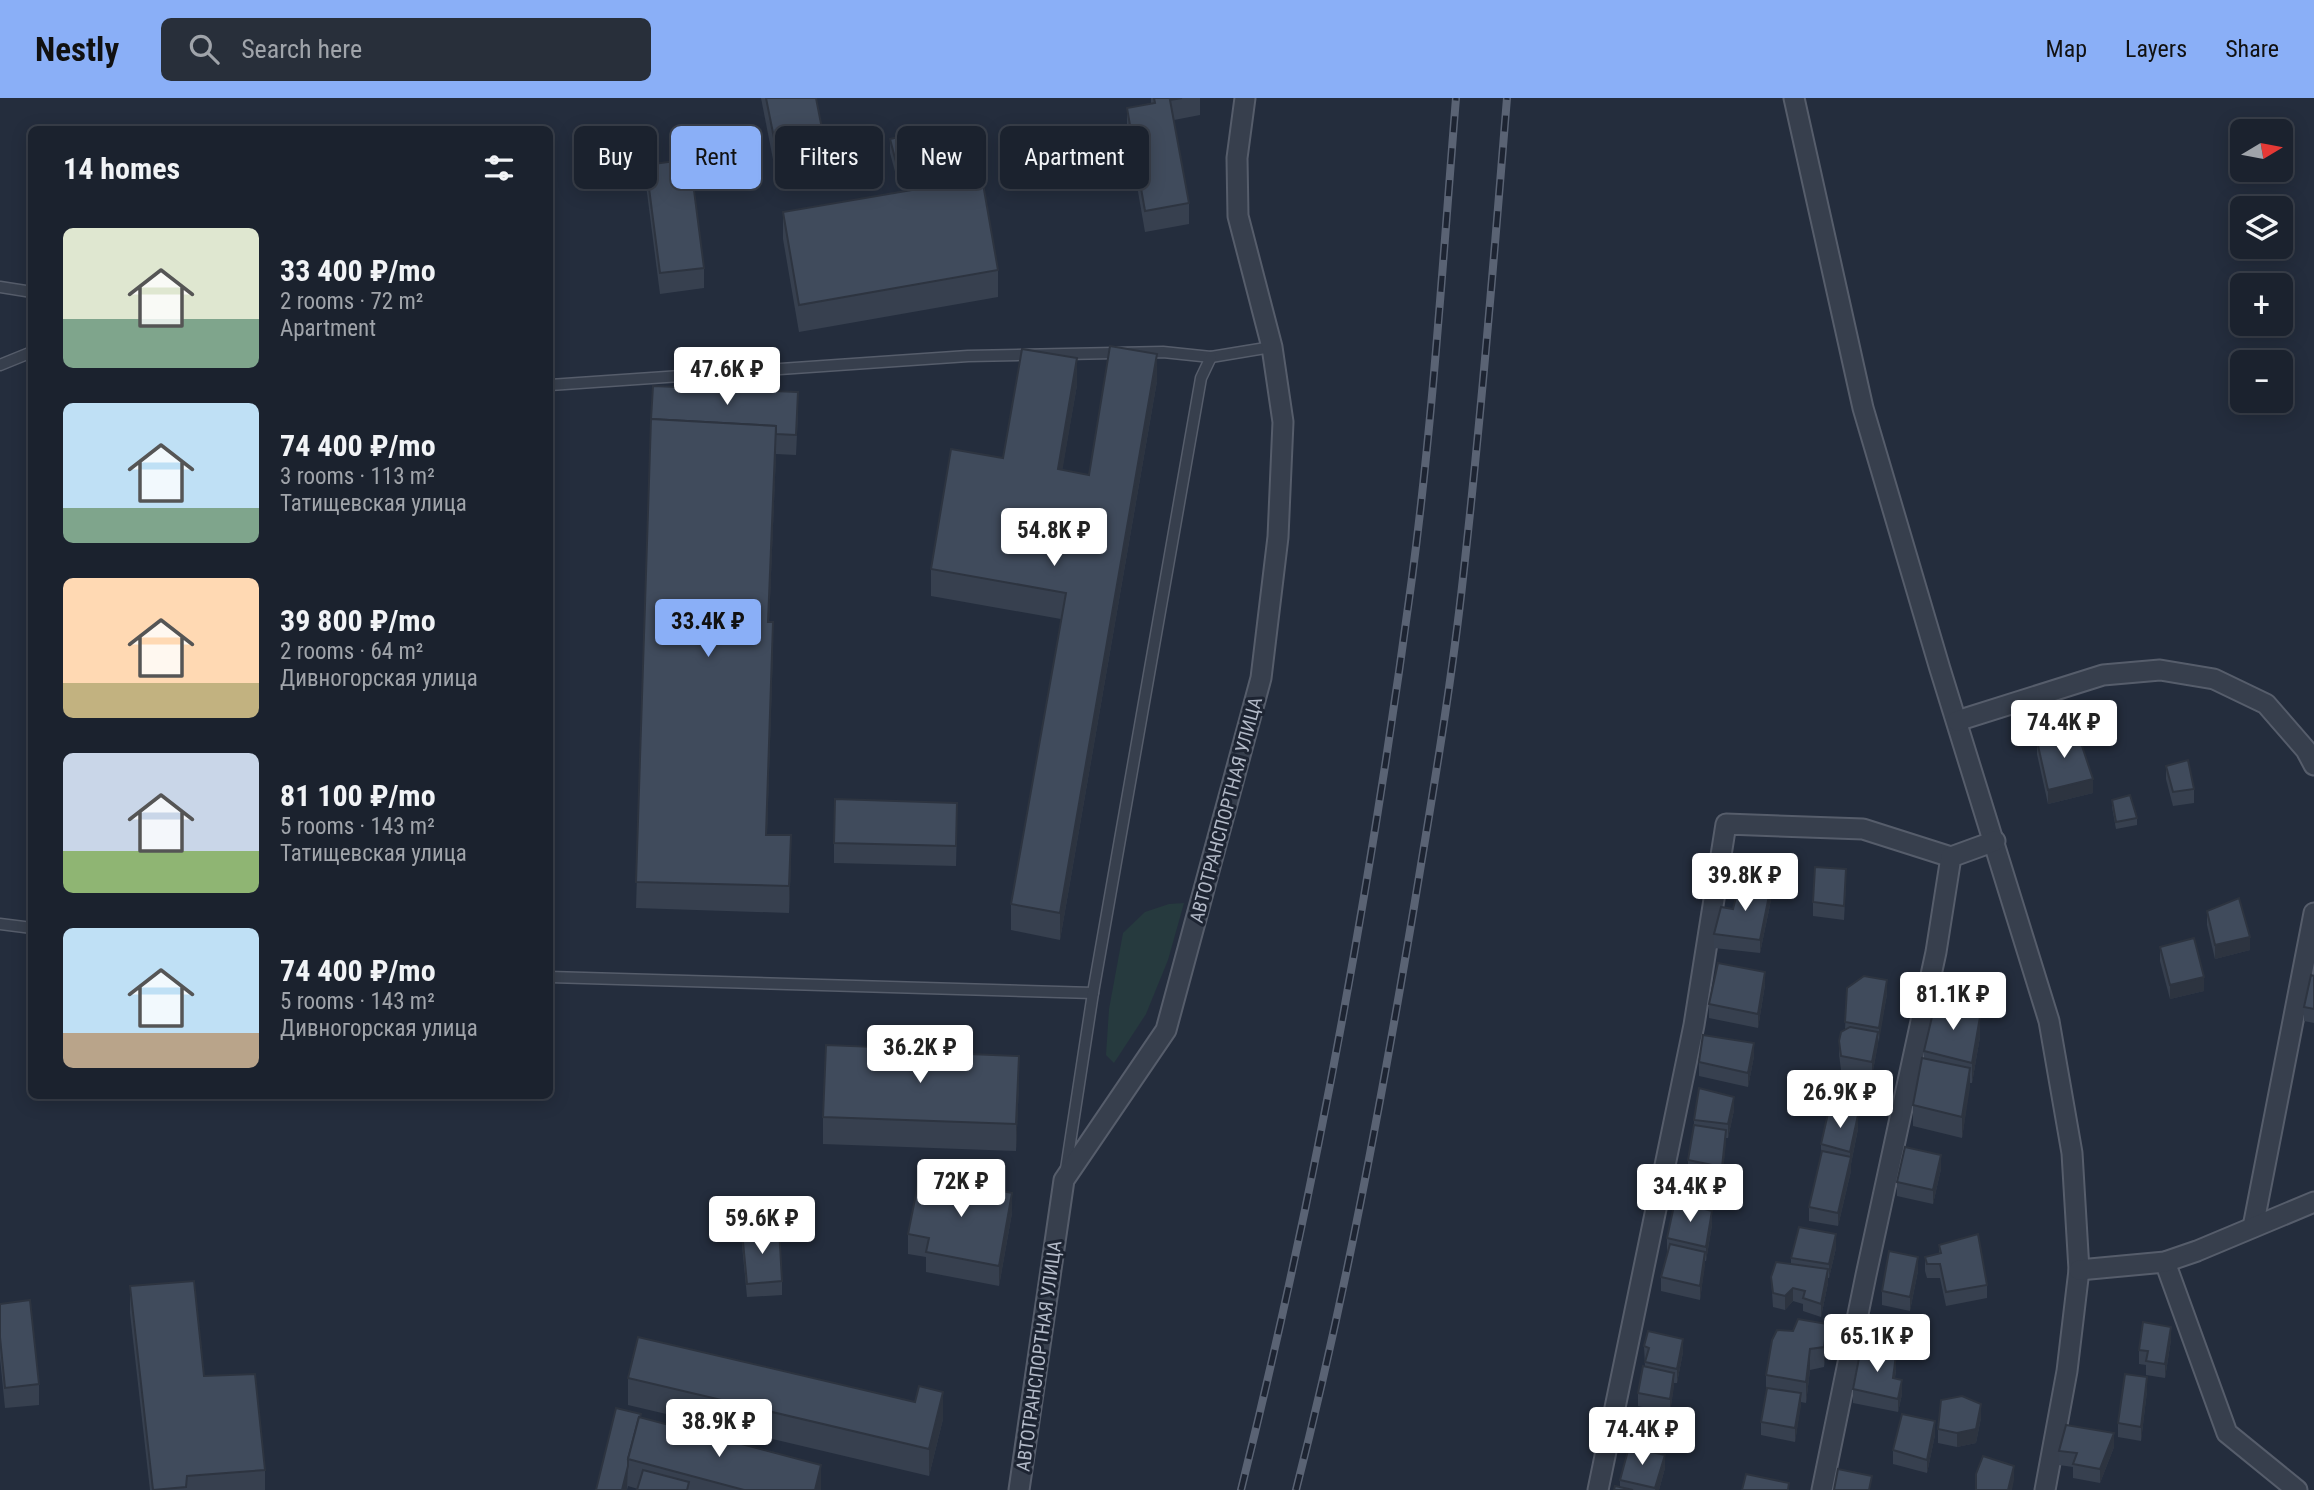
<!DOCTYPE html>
<html lang="en">
<head>
<meta charset="utf-8">
<style>
  body { margin:0; font-family:"Roboto Condensed",sans-serif; background:#282f3a; color:#f1f3f6; height:100vh; display:flex; flex-direction:column; font-size:26px; white-space:nowrap }
  * { box-sizing:border-box; margin:0 }
  p { font-size:23px; color:#a0a4aa }
  .icon { flex:none; width:38px; height:38px; fill:none; stroke:currentColor; stroke-width:2; stroke-linecap:round; stroke-linejoin:round }
  .map { position:relative; flex:1; overflow:hidden }
  .drawer { position:absolute; left:28px; top:28px; width:525px; height:973px; display:flex; flex-direction:column; background:#1b222e; border-radius:10px; box-shadow:0 4px 18px #0003,0 0 0 2px #393f4a }
  .drawer>* { flex:none }
  .banner { position:absolute; left:574px; top:28px; width:665px; height:63px; display:flex; gap:14px }
  .needle { width:46px; rotate:80deg }
  .controls { position:absolute; left:2230px; top:21px; display:grid; gap:14px }
  .controls a { display:grid; place-items:center; width:63px; height:63px; border-radius:10px; background:#1b222e; box-shadow:0 4px 18px #0003,0 0 0 2px #393f4a; font-size:35px }
  .price { position:absolute; translate:-50% -60px; padding:0 16px; border-radius:7px; background:#fff; color:#222; font-size:23px; line-height:46px; filter:drop-shadow(0 2px 4px #0008) }
  .price::after { content:''; position:absolute; left:50%; top:42px; width:21px; height:16px; margin-left:-10px; background:inherit; clip-path:polygon(0 0,100% 0,50% 100%) }
  .price.selected { background:#8aaff7; color:#111 }
  ul { padding:0; list-style:none }
  li { display:flex; align-items:center; gap:21px; height:175px; padding:0 35px }
  li span { display:grid; place-items:center; flex:none; width:196px; height:140px; border-radius:10px; color:#555 }
  li>.icon { margin-inline-start:auto }
  span .icon { width:84px; height:84px; fill:#fffc; stroke-width:1 }
  li b { font-size:30px }
  h2 { display:flex; justify-content:space-between; align-items:center; height:84px; padding:0 35px; font-size:30px }
  .chip { padding:0 24px; border-radius:10px; background:#1b222e; box-shadow:0 4px 18px #0003,0 0 0 2px #393f4a; font-size:24px; line-height:63px }
  .chip.selected { background:#8aaff7; color:#111 }
  header { display:flex; align-items:center; gap:42px; box-sizing:border-box; height:98px; padding:0 35px; background:#8aaff7; color:#111 }
  header strong { font-size:33px }
  nav { display:flex; gap:38px; margin-inline-start:auto; font-size:24px }
  .search { width:490px; height:63px; background:#282f3a; display:flex; align-items:center; gap:18px; box-sizing:border-box; padding:0 24px; border-radius:10px; color:#a0a4aa; font-size:26px }
  .map>svg:first-child { display:block }
  .green { fill:#263a3e }
  .lines { fill:none; stroke-linecap:round; stroke-linejoin:round }
  .service-casing { stroke:#565d6b; stroke-width:13 }
  .minor-casing { stroke:#565d6b; stroke-width:23 }
  .service { stroke:#373f4d; stroke-width:10 }
  .minor { stroke:#373f4d; stroke-width:19 }
  .rail-casing { stroke:#5a6374; stroke-width:8 }
  .rail { stroke:#1d2432; stroke-width:5; stroke-dasharray:16; stroke-linecap:butt }
  .wall { fill:#37404f }
  .shaded-wall { fill:#2d3440 }
  .building { fill:#404b5c; stroke:#2d3440; stroke-width:2 }
  .labels { text-anchor:middle; dominant-baseline:central; stroke-width:6; stroke-linejoin:round; paint-order:stroke }
  .street-label { font-size:19px; fill:#b3bac8; stroke:#1d2432 }
</style>
</head>
<body>
<header>
<strong>Nestly</strong>
<div class="search"><svg class="icon" aria-label="search" viewBox="0 0 24 24"><circle cx="10" cy="10" r="6"/><path d="M15 15l6 6"/></svg>Search here</div>
<nav><a>Map</a><a>Layers</a><a>Share</a></nav>
</header>
<div class="map">
<svg width="2314" height="1392" viewBox="0 0 2314 1392">
  <rect width="100%" height="100%" fill="#242d3d"/>
  <polygon class="green" points="1184,805 1168,862 1146,916 1114,965 1106,957 1109,911 1123,835 1145,814 1169,806"/>
  <g class="lines">
    <defs>
      <g id="service">
        <polyline points="0,189 32,194"/>
        <polyline points="0,267 32,254"/>
        <polyline points="550,287 968,258 1163,254 1211,259 1272,249"/>
        <polyline points="0,826 32,830"/>
        <polyline points="550,879 1093,895"/>
        <polyline points="1066,1071 1093,895 1201,280 1211,259"/>
      </g>
      <g id="minor">
        <polyline points="1794,0 1863,310 1940,571 2049,923 2072,1055 2079,1172 2067,1273 2045,1392"/>
        <polyline points="1957,623 2103,577 2160,572 2214,581 2266,606 2306,652 2314,667"/>
        <polyline points="2253,1129 2314,815"/>
        <polyline points="2165,1164 2227,1335 2297,1392"/>
        <polyline points="2079,1172 2165,1164 2197,1153 2314,1104"/>
        <polyline points="1019,1392 1064,1082 1166,932 1261,580 1278,439 1283,324 1272,249 1238,118 1237,60 1245,0"/>
        <polyline points="1598,1392 1694,927 1726,726 1863,731 1951,759"/>
        <polyline points="1822,1392 1866,1177 1936,854 1951,759 1995,743"/>
      </g>
    </defs>
    <use href="#service" class="service-casing"/>
    <use href="#minor" class="minor-casing"/>
    <use href="#service" class="service"/>
    <use href="#minor" class="minor"/>
    <defs>
      <g id="rail">
        <path d="M 1241,1392 C 1316,1091 1371,787 1412,480 C 1433,321 1443,160 1456,0"/>
        <path d="M 1296,1392 C 1345,1200 1381,1005 1414,809 C 1432,700 1451,590 1463,480 C 1481,320 1494,160 1507,0"/>
      </g>
    </defs>
    <use href="#rail" class="rail-casing"/>
    <use href="#rail" class="rail"/>
  </g>
  <g class="wall">
    <polygon points="761,0 816,0 826,51 826,78 778,87"/>
    <polygon points="1151,0 1200,0 1200,17 1174,22 1189,105 1189,126 1145,134 1127,30 1127,10 1151,5"/>
    <polygon points="890,41 957,67 897,81 890,55"/>
    <polygon points="646,67 704,170 704,190 660,196 646,87"/>
    <polygon points="783,114 998,172 998,199 799,234 783,141"/>
    <polygon points="1157,283 1060,842 1011,832 1011,806 1061,521 931,498 931,471 1003,360 1077,287 1062,372 1089,377"/>
    <polygon points="798,314 796,357 776,356 769,524 773,551 767,737 791,764 789,815 636,810 651,321"/>
    <polygon points="2037,643 2093,695 2048,706 2037,656"/>
    <polygon points="2166,668 2194,691 2194,705 2173,708 2166,681"/>
    <polygon points="2112,702 2137,720 2137,727 2116,731 2112,709"/>
    <polygon points="957,725 956,768 834,765 834,745"/>
    <polygon points="1846,785 1844,822 1813,818 1813,804"/>
    <polygon points="1771,802 1760,855 1714,850 1714,836 1733,811"/>
    <polygon points="2207,813 2250,852 2215,861 2207,827"/>
    <polygon points="2160,849 2204,893 2170,901 2160,863"/>
    <polygon points="2314,878 2314,925 2304,923 2304,909"/>
    <polygon points="1765,887 1758,930 1709,920 1709,906"/>
    <polygon points="1847,890 1887,896 1872,978 1841,972 1839,956 1839,943 1845,932"/>
    <polygon points="1980,939 1972,985 1970,985 1962,1040 1913,1028 1913,1007 1924,960 1924,953"/>
    <polygon points="970,956 1019,985 1016,1053 823,1046 823,1019"/>
    <polygon points="1754,958 1748,989 1699,978 1699,964"/>
    <polygon points="1734,1012 1728,1040 1726,1040 1722,1083 1688,1076 1688,1062 1694,1028 1694,1022"/>
    <polygon points="1858,1031 1851,1066 1851,1073 1838,1128 1809,1123 1809,1109 1821,1057 1821,1046"/>
    <polygon points="1941,1071 1933,1106 1897,1098 1897,1084"/>
    <polygon points="1012,1115 999,1188 926,1174 926,1159 908,1156 908,1136"/>
    <polygon points="1712,1127 1706,1163 1705,1163 1700,1202 1661,1193 1661,1179 1668,1154 1667,1154 1667,1140"/>
    <polygon points="742,1133 782,1183 782,1197 747,1199 742,1147"/>
    <polygon points="1939,1147 1987,1187 1987,1200 1946,1208 1940,1180 1927,1180 1925,1173 1925,1159 1939,1156"/>
    <polygon points="1836,1150 1829,1180 1828,1180 1828,1185 1821,1219 1803,1213 1803,1206 1793,1203 1785,1212 1773,1209 1771,1179 1791,1166 1791,1160"/>
    <polygon points="1918,1173 1910,1213 1882,1207 1882,1193"/>
    <polygon points="130,1188 204,1278 265,1372 265,1392 150,1392 130,1215"/>
    <polygon points="0,1206 39,1286 39,1307 5,1310 0,1260"/>
    <polygon points="1772,1242 1827,1246 1824,1269 1810,1272 1806,1305 1801,1304 1795,1344 1761,1337 1761,1324 1766,1297 1766,1277"/>
    <polygon points="2171,1242 2165,1280 2146,1277 2146,1267 2139,1266 2139,1252"/>
    <polygon points="1644,1248 1683,1254 1677,1285 1674,1285 1670,1315 1638,1308 1638,1295 1645,1268"/>
    <polygon points="1896,1271 1895,1280 1902,1296 1898,1314 1853,1305 1853,1291"/>
    <polygon points="628,1280 943,1321 929,1378 628,1307"/>
    <polygon points="2147,1293 2141,1343 2118,1339 2118,1325"/>
    <polygon points="641,1320 821,1392 637,1392 638,1391 628,1388 627,1392 596,1392"/>
    <polygon points="1981,1320 1976,1345 1957,1349 1938,1345 1938,1331"/>
    <polygon points="1935,1337 1927,1375 1893,1366 1893,1352"/>
    <polygon points="2114,1349 2100,1385 2073,1380 2073,1369 2059,1367 2059,1353"/>
    <polygon points="1665,1370 1659,1392 1614,1392 1620,1389 1620,1382"/>
  </g>
  <g class="shaded-wall">
    <polygon points="957,54 957,67 897,81 897,68"/>
    <polygon points="1157,256 1157,283 1060,842 1060,815"/>
    <polygon points="1077,260 1077,287 1058,398 1058,371"/>
    <polygon points="776,328 776,355 768,551 768,524"/>
    <polygon points="773,524 773,551 766,763 766,737"/>
    <polygon points="2093,681 2093,695 2048,706 2048,692"/>
    <polygon points="791,737 791,764 789,815 789,788"/>
    <polygon points="1771,788 1771,802 1760,855 1760,842"/>
    <polygon points="2250,839 2250,852 2215,861 2215,847"/>
    <polygon points="1765,874 1765,887 1758,930 1758,916"/>
    <polygon points="2204,879 2204,893 2170,901 2170,887"/>
    <polygon points="1887,882 1887,896 1879,944 1879,930"/>
    <polygon points="1980,919 1980,939 1972,985 1972,965"/>
    <polygon points="1878,934 1878,947 1872,978 1872,964"/>
    <polygon points="1754,945 1754,958 1748,989 1748,975"/>
    <polygon points="1019,958 1019,985 1016,1053 1016,1026"/>
    <polygon points="1970,970 1970,990 1962,1040 1962,1019"/>
    <polygon points="1734,999 1734,1012 1728,1040 1728,1026"/>
    <polygon points="1858,1017 1858,1031 1851,1066 1851,1073 1838,1128 1838,1115 1850,1061 1850,1054"/>
    <polygon points="1726,1032 1726,1046 1722,1083 1722,1069"/>
    <polygon points="1941,1057 1941,1071 1933,1106 1933,1092"/>
    <polygon points="1012,1095 1012,1115 999,1188 999,1168"/>
    <polygon points="1712,1113 1712,1127 1706,1163 1706,1149"/>
    <polygon points="1836,1136 1836,1150 1829,1180 1829,1166"/>
    <polygon points="1705,1154 1705,1168 1700,1202 1700,1188"/>
    <polygon points="1918,1159 1918,1173 1910,1213 1910,1199"/>
    <polygon points="1828,1171 1828,1185 1821,1219 1821,1206"/>
    <polygon points="1793,1190 1793,1203 1785,1212 1785,1198"/>
    <polygon points="1827,1226 1827,1246 1824,1269 1824,1249"/>
    <polygon points="2171,1229 2171,1242 2165,1280 2165,1266"/>
    <polygon points="1683,1241 1683,1254 1677,1285 1677,1271"/>
    <polygon points="1810,1251 1810,1272 1806,1305 1806,1284"/>
    <polygon points="1896,1257 1896,1271 1893,1293 1893,1280"/>
    <polygon points="1674,1275 1674,1289 1670,1315 1670,1301"/>
    <polygon points="2147,1279 2147,1293 2141,1343 2141,1329"/>
    <polygon points="1902,1282 1902,1296 1898,1314 1898,1301"/>
    <polygon points="943,1294 943,1321 929,1378 929,1351"/>
    <polygon points="1801,1295 1801,1308 1795,1344 1795,1330"/>
    <polygon points="1981,1306 1981,1320 1976,1345 1957,1349 1957,1335"/>
    <polygon points="1935,1323 1935,1337 1927,1375 1927,1362"/>
    <polygon points="2114,1335 2114,1349 2100,1385 2100,1371"/>
    <polygon points="1665,1357 1665,1370 1659,1392 1655,1392"/>
    <polygon points="821,1367 821,1392 815,1392"/>
    <polygon points="628,1368 627,1392 622,1392"/>
    <polygon points="2014,1368 2014,1382 2012,1392 2008,1392"/>
  </g>
  <g class="building">
    <polygon points="766,0 816,0 826,51 778,60"/>
    <polygon points="1154,0 1182,0 1170,2 1189,105 1145,113 1127,10 1155,5"/>
    <polygon points="950,27 957,54 897,68 890,41"/>
    <polygon points="690,61 704,170 660,175 646,67"/>
    <polygon points="982,80 998,172 799,207 783,114"/>
    <polygon points="1110,248 1157,256 1060,815 1011,806 1066,495 931,471 951,351 1003,360 1022,251 1077,260 1058,371 1089,377"/>
    <polygon points="653,288 798,294 796,337 776,336 776,328 651,321"/>
    <polygon points="651,321 776,328 768,524 773,524 766,737 791,737 789,788 636,784"/>
    <polygon points="2076,630 2093,681 2048,692 2037,643"/>
    <polygon points="2188,662 2194,691 2173,694 2166,668"/>
    <polygon points="2130,697 2137,720 2116,724 2112,702"/>
    <polygon points="835,701 957,705 956,748 834,745"/>
    <polygon points="1815,769 1846,771 1844,808 1813,804"/>
    <polygon points="1740,783 1771,788 1760,842 1714,836 1721,809 1733,811"/>
    <polygon points="2239,800 2250,839 2215,847 2207,813"/>
    <polygon points="2194,840 2204,879 2170,887 2160,849"/>
    <polygon points="1718,865 1765,874 1758,916 1709,906"/>
    <polygon points="2311,877 2314,878 2314,911 2304,909"/>
    <polygon points="1864,878 1887,882 1879,930 1845,924 1847,890"/>
    <polygon points="1935,906 1959,906 1980,919 1972,965 1924,953"/>
    <polygon points="1850,929 1878,934 1872,964 1841,958 1839,943 1841,934"/>
    <polygon points="1703,937 1754,945 1748,975 1699,964"/>
    <polygon points="952,943 970,943 969,956 1019,958 1016,1026 823,1019 826,947 951,952"/>
    <polygon points="1922,960 1970,970 1962,1019 1913,1007"/>
    <polygon points="1699,990 1734,999 1728,1026 1694,1022"/>
    <polygon points="1829,1011 1858,1017 1850,1054 1821,1046"/>
    <polygon points="1694,1027 1726,1032 1722,1069 1688,1062"/>
    <polygon points="1905,1049 1941,1057 1933,1092 1897,1084"/>
    <polygon points="1822,1053 1851,1059 1838,1115 1809,1109"/>
    <polygon points="920,1076 1012,1095 999,1168 926,1154 929,1140 908,1136"/>
    <polygon points="1675,1103 1712,1113 1706,1149 1667,1140"/>
    <polygon points="1799,1129 1836,1136 1829,1166 1791,1160"/>
    <polygon points="779,1130 782,1183 747,1186 742,1133"/>
    <polygon points="1978,1136 1987,1187 1946,1194 1940,1166 1927,1166 1925,1159 1941,1155 1939,1147"/>
    <polygon points="1670,1146 1705,1154 1700,1188 1661,1179"/>
    <polygon points="1889,1153 1918,1159 1910,1199 1882,1193"/>
    <polygon points="1776,1164 1828,1171 1821,1206 1803,1200 1805,1193 1793,1190 1785,1198 1773,1195 1771,1179"/>
    <polygon points="194,1183 204,1278 255,1276 265,1372 187,1378 186,1389 153,1392 130,1188"/>
    <polygon points="30,1202 39,1286 5,1290 0,1239 0,1206"/>
    <polygon points="1798,1221 1827,1226 1824,1249 1810,1251 1806,1284 1766,1277 1772,1242 1777,1232 1793,1233"/>
    <polygon points="2143,1224 2171,1229 2165,1266 2146,1263 2148,1253 2139,1252"/>
    <polygon points="1648,1233 1683,1241 1677,1271 1645,1264 1649,1250 1644,1248"/>
    <polygon points="638,1239 915,1304 919,1288 943,1294 929,1351 628,1280"/>
    <polygon points="1861,1250 1896,1257 1893,1280 1902,1282 1898,1301 1853,1291"/>
    <polygon points="1643,1268 1674,1275 1670,1301 1638,1295"/>
    <polygon points="2125,1276 2147,1279 2141,1329 2118,1325"/>
    <polygon points="1767,1290 1801,1295 1795,1330 1761,1324"/>
    <polygon points="1962,1298 1981,1306 1976,1331 1957,1335 1938,1331 1941,1302"/>
    <polygon points="616,1310 641,1316 640,1319 639,1319 628,1361 628,1368 622,1392 596,1392"/>
    <polygon points="1902,1316 1935,1323 1927,1362 1893,1352"/>
    <polygon points="639,1319 821,1367 815,1392 744,1392 628,1361"/>
    <polygon points="2066,1327 2114,1335 2100,1371 2073,1366 2077,1355 2059,1353"/>
    <polygon points="1629,1349 1665,1357 1655,1390 1620,1382"/>
    <polygon points="1983,1358 2014,1368 2008,1392 1976,1392 1976,1376"/>
    <polygon points="1838,1371 1872,1378 1869,1392 1834,1392"/>
    <polygon points="643,1372 689,1384 687,1392 637,1392"/>
    <polygon points="1746,1376 1789,1385 1788,1392 1742,1392"/>
    <polygon points="1615,1388 1633,1392 1614,1392"/>
  </g>
  <g class="labels">
    <g class="street-label">
      <text transform="translate(1226 712) rotate(-75)">АВТОТРАНСПОРТНАЯ УЛИЦА</text>
      <text transform="translate(1039 1258) rotate(-82)">АВТОТРАНСПОРТНАЯ УЛИЦА</text>
    </g>
  </g>
</svg>
<div class="controls">
<a><svg class="needle" viewBox="-14 -14 28 28"><path d="M0-13l5 13h-10z" fill="#e53935"/><path d="M0 13l5-13h-10z" fill="#a0a4aa"/></svg></a>
<a><svg class="icon" aria-label="layers" viewBox="0 0 24 24"><path d="M12 4l9 5-9 5-9-5zM3 14l9 5 9-5"/></svg></a>
<a>+</a>
<a>−</a>
</div>
<b class="price" style="left:727px;top:309px">47.6K ₽</b>
<b class="price" style="left:1054px;top:470px">54.8K ₽</b>
<b class="price selected" style="left:708px;top:561px">33.4K ₽</b>
<b class="price" style="left:2064px;top:662px">74.4K ₽</b>
<b class="price" style="left:1745px;top:815px">39.8K ₽</b>
<b class="price" style="left:1953px;top:934px">81.1K ₽</b>
<b class="price" style="left:920px;top:987px">36.2K ₽</b>
<b class="price" style="left:1840px;top:1032px">26.9K ₽</b>
<b class="price" style="left:961px;top:1121px">72K ₽</b>
<b class="price" style="left:1690px;top:1126px">34.4K ₽</b>
<b class="price" style="left:762px;top:1158px">59.6K ₽</b>
<b class="price" style="left:1877px;top:1276px">65.1K ₽</b>
<b class="price" style="left:719px;top:1361px">38.9K ₽</b>
<b class="price" style="left:1642px;top:1369px">74.4K ₽</b>
<div class="banner">
<a class="chip">Buy</a>
<a class="chip selected">Rent</a>
<a class="chip">Filters</a>
<a class="chip">New</a>
<a class="chip">Apartment</a>
</div>
<section class="drawer">
<h2>14 homes<svg class="icon" aria-label="filters" viewBox="0 0 24 24"><path d="M4 7h16M4 17h16"/><circle cx="9" cy="7" r="2"/><circle cx="15" cy="17" r="2"/></svg></h2>
<ul>
<li><span style="background:linear-gradient(#dfe7d0 65%,#7fa58c 0)"><svg class="icon" aria-label="home" viewBox="0 0 24 24"><path d="M3 11l9-7 9 7M6 9v11h12V9"/></svg></span><div><b>33 400 ₽/mo</b><p>2 rooms · 72 m²</p><p>Apartment</p></div></li>
<li><span style="background:linear-gradient(#bfe0f5 75%,#7fa58c 0)"><svg class="icon" aria-label="home" viewBox="0 0 24 24"><path d="M3 11l9-7 9 7M6 9v11h12V9"/></svg></span><div><b>74 400 ₽/mo</b><p>3 rooms · 113 m²</p><p>Татищевская улица</p></div></li>
<li><span style="background:linear-gradient(#ffd9b3 75%,#c2b280 0)"><svg class="icon" aria-label="home" viewBox="0 0 24 24"><path d="M3 11l9-7 9 7M6 9v11h12V9"/></svg></span><div><b>39 800 ₽/mo</b><p>2 rooms · 64 m²</p><p>Дивногорская улица</p></div></li>
<li><span style="background:linear-gradient(#c9d6e8 70%,#8fb573 0)"><svg class="icon" aria-label="home" viewBox="0 0 24 24"><path d="M3 11l9-7 9 7M6 9v11h12V9"/></svg></span><div><b>81 100 ₽/mo</b><p>5 rooms · 143 m²</p><p>Татищевская улица</p></div></li>
<li><span style="background:linear-gradient(#bfe0f5 75%,#b9a48a 0)"><svg class="icon" aria-label="home" viewBox="0 0 24 24"><path d="M3 11l9-7 9 7M6 9v11h12V9"/></svg></span><div><b>74 400 ₽/mo</b><p>5 rooms · 143 m²</p><p>Дивногорская улица</p></div></li>
</ul>
</section>
</div>
</body>
</html>
